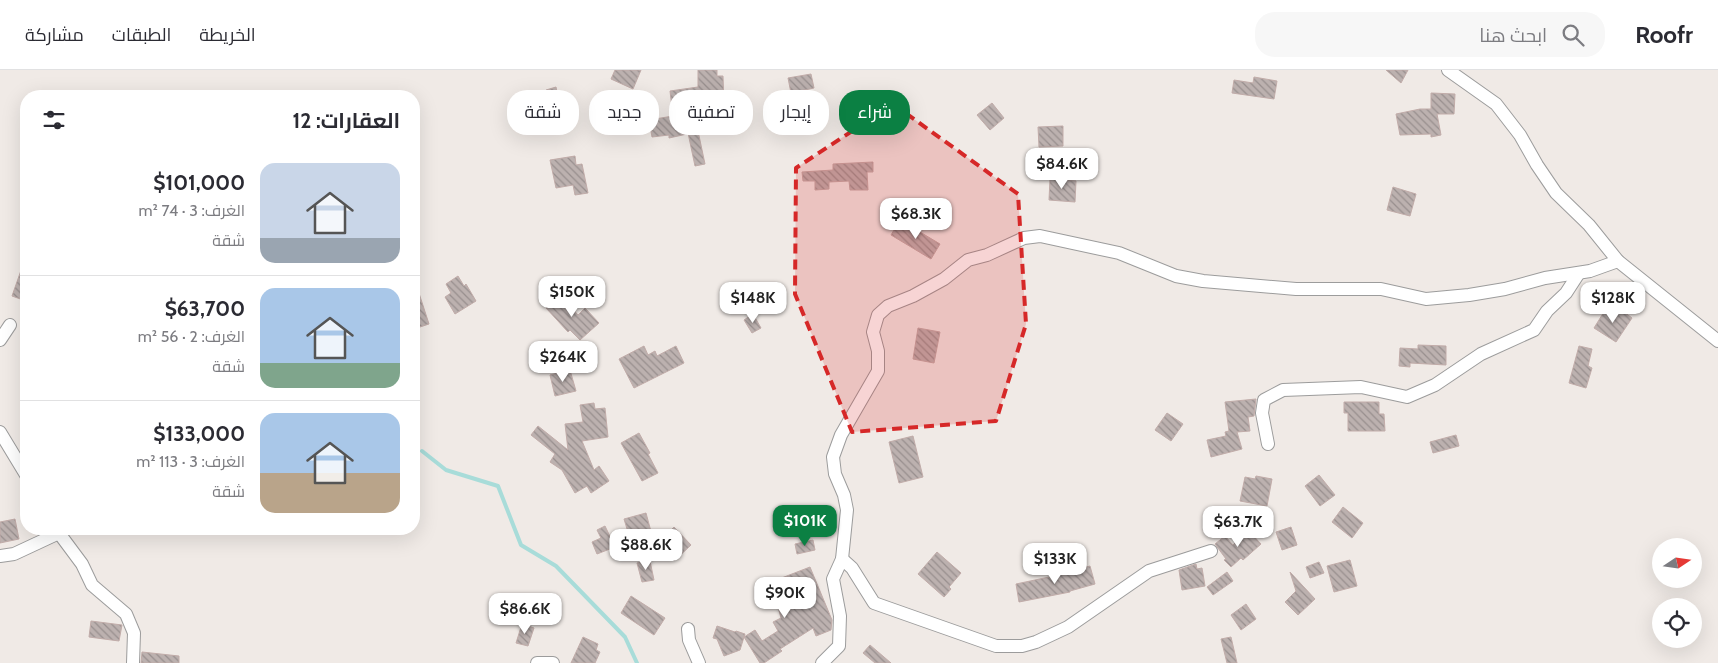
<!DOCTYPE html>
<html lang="ar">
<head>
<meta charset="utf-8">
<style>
  body { margin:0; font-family:Cabin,Cairo,sans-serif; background:#f7f7f7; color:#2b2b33; direction:rtl; height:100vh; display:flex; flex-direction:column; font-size:19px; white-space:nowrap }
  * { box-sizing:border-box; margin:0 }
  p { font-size:16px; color:#7c7c81 }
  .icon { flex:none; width:28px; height:28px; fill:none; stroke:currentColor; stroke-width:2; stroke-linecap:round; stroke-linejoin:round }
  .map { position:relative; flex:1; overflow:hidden; direction:ltr }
  .side { position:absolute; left:20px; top:20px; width:400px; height:445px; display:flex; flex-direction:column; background:#fff; border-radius:20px; box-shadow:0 5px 20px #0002; direction:rtl }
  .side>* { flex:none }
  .top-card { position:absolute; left:435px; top:20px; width:475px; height:45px; direction:rtl; display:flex; gap:10px }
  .needle { width:32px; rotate:77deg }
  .fabs { position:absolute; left:1652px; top:468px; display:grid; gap:10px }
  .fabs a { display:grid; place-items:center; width:50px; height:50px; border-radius:50%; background:#fff; box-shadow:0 5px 20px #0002; font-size:25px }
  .price { position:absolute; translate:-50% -42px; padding:0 11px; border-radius:10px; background:#fff; color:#222; font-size:16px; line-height:32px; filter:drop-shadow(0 1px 2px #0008) }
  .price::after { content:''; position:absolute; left:50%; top:30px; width:15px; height:11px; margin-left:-8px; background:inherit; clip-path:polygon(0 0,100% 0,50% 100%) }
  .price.current { background:#0b8043; color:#fff }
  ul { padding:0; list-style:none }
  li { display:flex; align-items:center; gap:15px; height:125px; padding:0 20px }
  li+li { border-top:1px solid #e1e1e2 }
  li span { display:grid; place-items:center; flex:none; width:140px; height:100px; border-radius:15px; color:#555 }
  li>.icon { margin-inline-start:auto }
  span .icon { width:60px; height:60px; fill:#fffc; stroke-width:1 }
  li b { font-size:21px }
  h2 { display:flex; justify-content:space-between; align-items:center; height:60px; padding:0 20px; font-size:21px }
  .chip { padding:0 18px; border-radius:20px; background:#fff; box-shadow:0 5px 20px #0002; font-size:18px; line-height:45px }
  .chip.current { background:#0b8043; color:#fff }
  header { display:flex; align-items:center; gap:30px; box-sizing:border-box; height:70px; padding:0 25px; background:#fff; border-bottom:1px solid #e1e1e2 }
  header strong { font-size:24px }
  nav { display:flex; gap:28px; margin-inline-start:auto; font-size:18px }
  .search { width:350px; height:45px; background:#f7f7f7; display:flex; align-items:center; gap:12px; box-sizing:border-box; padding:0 18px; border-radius:20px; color:#7c7c81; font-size:19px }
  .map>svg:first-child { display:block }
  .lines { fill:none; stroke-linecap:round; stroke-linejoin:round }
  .stream { stroke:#a8dcd9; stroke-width:4 }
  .building { fill:url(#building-back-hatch); stroke:#c1aca9 }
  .minor-casing { stroke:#9c9c9c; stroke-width:14 }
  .minor { stroke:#fff; stroke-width:12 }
  .marked { fill:#d62828; fill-opacity:0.2; stroke:#d62828; stroke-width:4; stroke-dasharray:10 6; stroke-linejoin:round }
</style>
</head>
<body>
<header>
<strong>Roofr</strong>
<div class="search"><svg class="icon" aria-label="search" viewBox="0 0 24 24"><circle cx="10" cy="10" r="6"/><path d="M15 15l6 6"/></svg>ابحث هنا</div>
<nav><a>الخريطة</a><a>الطبقات</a><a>مشاركة</a></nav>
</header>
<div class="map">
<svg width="1718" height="593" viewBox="0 0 1718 593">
  <defs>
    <pattern id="building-back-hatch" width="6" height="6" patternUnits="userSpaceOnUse" patternTransform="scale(1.25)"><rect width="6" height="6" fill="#bcb1af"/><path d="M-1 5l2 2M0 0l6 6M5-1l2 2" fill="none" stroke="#988f8e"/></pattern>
  </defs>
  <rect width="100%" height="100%" fill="#f0eae6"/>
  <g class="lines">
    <polyline class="stream" points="422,381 446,400 498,416 521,475 556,496 625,567 637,593"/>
  </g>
  <g class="building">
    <polygon points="615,0 641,0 633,19 611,9"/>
    <polygon points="698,0 717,0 717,6 723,6 724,38 682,39 687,64 669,68 669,65 652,67 649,50 673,46 670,21 698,17"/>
    <polygon points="1386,0 1408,0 1401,13"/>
    <polygon points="811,4 814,18 791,23 788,8"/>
    <polygon points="1254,7 1277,11 1274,29 1232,23 1234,10 1253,13"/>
    <polygon points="556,17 564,56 554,58 546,20"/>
    <polygon points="1431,23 1455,24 1454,44 1437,44 1441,65 1431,67 1431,64 1400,65 1396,44 1420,39 1431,39"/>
    <polygon points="992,33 1004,48 990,60 977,45"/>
    <polygon points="1063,56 1063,76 1039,77 1038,57"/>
    <polygon points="698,61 705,94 695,96 688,63"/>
    <polygon points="575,86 576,95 582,94 588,123 575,125 573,115 556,118 550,90"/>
    <polygon points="873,92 873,102 867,102 868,120 850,120 849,111 829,112 829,119 815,120 815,111 803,111 802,102 833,100 833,94"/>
    <polygon points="1050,109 1076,111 1075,132 1049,130"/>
    <polygon points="1393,117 1416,124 1410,146 1387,140"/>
    <polygon points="900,150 940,174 931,189 891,165"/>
    <polygon points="25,189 26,189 26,231 12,226"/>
    <polygon points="458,206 464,216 466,214 476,231 455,244 445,227 451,223 446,214"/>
    <polygon points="414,214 416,214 429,254 414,259"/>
    <polygon points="560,225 578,245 585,238 599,253 580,270 570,260 568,262 546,238"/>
    <polygon points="1607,237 1617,244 1620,239 1632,248 1616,272 1594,258"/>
    <polygon points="753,244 761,258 752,263 744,250"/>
    <polygon points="918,258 940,262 934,293 913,289"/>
    <polygon points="1418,275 1446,276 1446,295 1410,293 1410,297 1399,296 1400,278 1418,279"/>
    <polygon points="644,276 648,285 655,281 657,286 676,276 684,293 634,318 619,289"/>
    <polygon points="1579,276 1592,279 1588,296 1592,298 1586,318 1569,313"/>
    <polygon points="570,300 576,321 555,326 550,305"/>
    <polygon points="1256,329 1254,346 1248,347 1250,361 1237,362 1242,379 1211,387 1207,370 1226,366 1225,362 1229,361 1225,332"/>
    <polygon points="1344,332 1379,332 1379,344 1384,344 1385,361 1348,361 1348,343 1344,343"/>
    <polygon points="594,333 595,339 605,338 608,367 582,371 594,400 599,396 609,411 591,423 587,416 575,423 562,400 550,392 555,384 531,365 538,356 568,380 565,354 583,352 580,335"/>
    <polygon points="1167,343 1183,354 1171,371 1155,360"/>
    <polygon points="639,363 650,383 648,384 658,403 642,411 621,373"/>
    <polygon points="1456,365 1459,376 1433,383 1430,372"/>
    <polygon points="913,366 923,407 899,413 889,372"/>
    <polygon points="1319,405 1335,425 1320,436 1305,416"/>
    <polygon points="1256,406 1272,409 1267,436 1240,431 1245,407 1255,409"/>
    <polygon points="1343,437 1363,453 1352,468 1332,452"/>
    <polygon points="646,443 653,469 645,461 646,468 631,472 624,449"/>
    <polygon points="15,449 19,469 0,473 0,452"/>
    <polygon points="605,456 615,477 597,484 592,472 601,468 597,460"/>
    <polygon points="674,457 691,475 674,491 657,474"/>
    <polygon points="1291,457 1297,475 1282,480 1276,462"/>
    <polygon points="1248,460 1261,474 1243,490 1241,488 1231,497 1224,490 1226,489 1215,474 1225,466 1233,475"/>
    <polygon points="813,470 815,480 797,484 795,474"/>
    <polygon points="937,482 961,503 949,517 951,519 944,527 918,504"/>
    <polygon points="1350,490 1357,516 1334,522 1327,496"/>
    <polygon points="650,491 654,510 642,512 637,493"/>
    <polygon points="1319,492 1324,503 1310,508 1306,497"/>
    <polygon points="1196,494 1197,499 1202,498 1205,516 1182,520 1179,500"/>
    <polygon points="1090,496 1095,514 1070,521 1070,522 1019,532 1016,514 1068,503 1068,502"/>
    <polygon points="810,497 832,550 831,560 816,566 813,558 780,579 782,581 764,593 760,593 744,567 740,580 724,586 717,569 713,568 717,556 735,562 736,561 745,564 744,567 755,560 762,571 778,561 773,552 781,548 778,537 788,534 779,509"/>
    <polygon points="1227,502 1233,511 1213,525 1207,517"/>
    <polygon points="1290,502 1315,529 1298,545 1285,532 1296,521"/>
    <polygon points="631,526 665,548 654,565 621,543"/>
    <polygon points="1246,534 1256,549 1241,560 1231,545"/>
    <polygon points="91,551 122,555 119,571 89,567"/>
    <polygon points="522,554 534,558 528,576 516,573"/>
    <polygon points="583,567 598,574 596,580 600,582 595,593 571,593"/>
    <polygon points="1231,567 1237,593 1227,593 1221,569"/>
    <polygon points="870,575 891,593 875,593 863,583"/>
    <polygon points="142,582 179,586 179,593 141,593"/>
  </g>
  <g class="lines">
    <defs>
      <g id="minor">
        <polyline points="1448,0 1496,34 1520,65 1537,95 1556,123 1589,155 1618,191 1718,271"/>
        <polyline points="0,270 10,255"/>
        <polyline points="0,362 26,405"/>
        <polyline points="1268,374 1262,343 1264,330 1283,320 1361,317 1407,327 1435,315 1481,284 1534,260 1547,241 1566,223 1579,203"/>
        <polyline points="56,459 82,494 92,515 126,544 134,563 133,593"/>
        <polyline points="0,486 14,484 59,463"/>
        <polyline points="842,489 852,498 874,533 996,576 1022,576 1036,572 1068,557 1149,501 1211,481"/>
        <polyline points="688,559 689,570 699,593"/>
        <polyline points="537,593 553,593"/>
        <polyline points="822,593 839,576 840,546 833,509 842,489 847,440 844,425 835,404 833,387 841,365 878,301 878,281 873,262 878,245 888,236 913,226 944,209 968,190 987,185 1024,168 1040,166 1119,183 1176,206 1203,211 1296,219 1381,219 1426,229 1469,225 1505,219 1545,208 1590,201 1618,191"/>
      </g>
    </defs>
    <use href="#minor" class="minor-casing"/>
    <use href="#minor" class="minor"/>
  </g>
  <path class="marked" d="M 893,34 L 1018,124 L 1026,254 L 996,351 L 852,362 L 795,224 L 796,98 Z"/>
</svg>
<div class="fabs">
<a><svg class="needle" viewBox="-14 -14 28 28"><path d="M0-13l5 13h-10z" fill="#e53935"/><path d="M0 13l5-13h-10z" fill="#7c7c81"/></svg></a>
<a><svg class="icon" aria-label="locate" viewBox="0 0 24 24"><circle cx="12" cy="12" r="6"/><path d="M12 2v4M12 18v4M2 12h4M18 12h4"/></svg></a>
</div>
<b class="price" style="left:1062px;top:120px">$84.6K</b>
<b class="price" style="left:916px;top:170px">$68.3K</b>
<b class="price" style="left:572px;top:248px">$150K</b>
<b class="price" style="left:753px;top:254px">$148K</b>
<b class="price" style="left:1613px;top:254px">$128K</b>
<b class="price" style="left:563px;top:313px">$264K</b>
<b class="price current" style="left:805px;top:477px">$101K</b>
<b class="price" style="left:1238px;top:478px">$63.7K</b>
<b class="price" style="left:646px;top:501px">$88.6K</b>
<b class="price" style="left:1055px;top:515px">$133K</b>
<b class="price" style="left:785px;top:549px">$90K</b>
<b class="price" style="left:525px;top:565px">$86.6K</b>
<div class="top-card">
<a class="chip current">شراء</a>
<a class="chip">إيجار</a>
<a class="chip">تصفية</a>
<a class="chip">جديد</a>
<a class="chip">شقة</a>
</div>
<section class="side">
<h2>العقارات: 12<svg class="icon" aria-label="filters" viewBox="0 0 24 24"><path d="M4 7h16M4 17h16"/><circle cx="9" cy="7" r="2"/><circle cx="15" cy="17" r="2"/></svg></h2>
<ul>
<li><span style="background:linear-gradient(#c9d6e8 75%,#9aa5b1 0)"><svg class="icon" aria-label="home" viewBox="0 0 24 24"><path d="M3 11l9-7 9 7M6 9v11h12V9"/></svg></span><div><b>$101,000</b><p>الغرف: 3 · 74 m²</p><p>شقة</p></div></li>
<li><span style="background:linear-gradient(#a9c7e8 75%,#7fa58c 0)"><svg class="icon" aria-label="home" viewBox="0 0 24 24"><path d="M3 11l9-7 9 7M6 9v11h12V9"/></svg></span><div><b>$63,700</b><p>الغرف: 2 · 56 m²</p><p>شقة</p></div></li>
<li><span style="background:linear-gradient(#a9c7e8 60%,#b9a48a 0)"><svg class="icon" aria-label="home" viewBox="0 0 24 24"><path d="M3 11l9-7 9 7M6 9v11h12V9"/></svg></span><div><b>$133,000</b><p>الغرف: 3 · 113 m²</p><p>شقة</p></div></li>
</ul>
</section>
</div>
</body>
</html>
